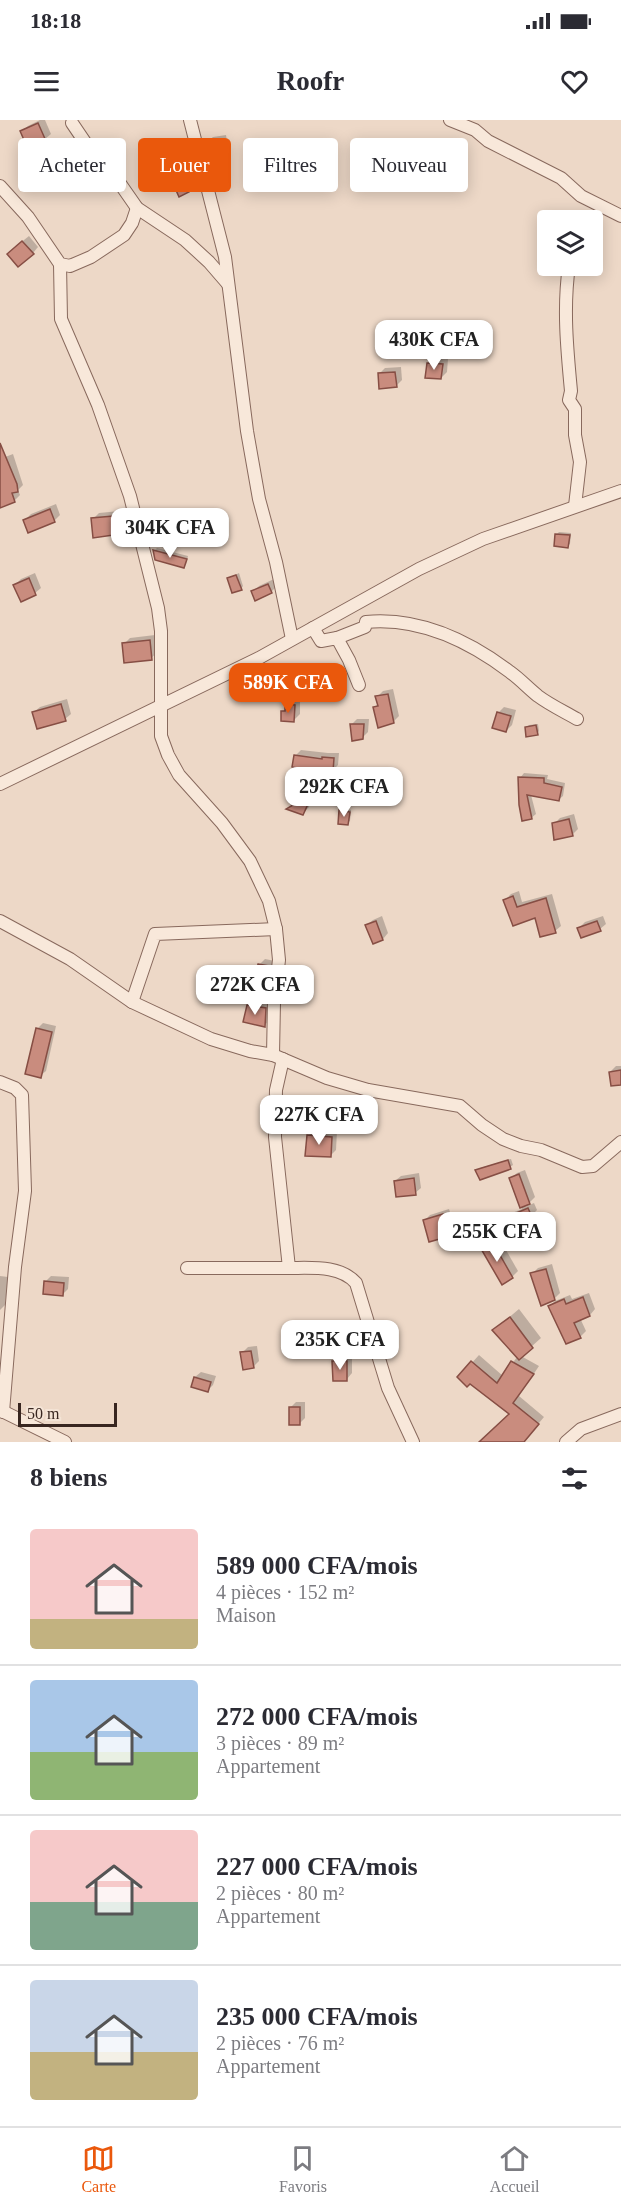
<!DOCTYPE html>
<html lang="fr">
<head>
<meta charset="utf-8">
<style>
  body { margin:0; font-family:"Times New Roman",serif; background:#f7f7f7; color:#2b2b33; height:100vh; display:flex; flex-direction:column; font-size:22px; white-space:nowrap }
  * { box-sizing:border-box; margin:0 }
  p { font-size:20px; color:#7c7c81 }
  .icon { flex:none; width:33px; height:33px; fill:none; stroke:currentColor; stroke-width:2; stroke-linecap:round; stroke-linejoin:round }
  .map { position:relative; height:1322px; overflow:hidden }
  .side { display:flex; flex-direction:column; background:#fff; flex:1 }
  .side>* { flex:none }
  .top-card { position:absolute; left:18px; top:18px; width:585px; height:54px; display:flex; gap:12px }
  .fabs { position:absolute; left:537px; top:90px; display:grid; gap:12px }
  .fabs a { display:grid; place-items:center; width:66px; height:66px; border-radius:6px; background:#fff; box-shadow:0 3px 15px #0003; font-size:30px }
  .scale { position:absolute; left:18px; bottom:15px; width:99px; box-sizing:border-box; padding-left:6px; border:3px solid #382620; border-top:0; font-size:16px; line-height:21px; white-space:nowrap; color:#382620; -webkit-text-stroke:4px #f4e4d6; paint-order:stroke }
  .price { position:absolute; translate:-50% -51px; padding:0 14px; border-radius:12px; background:#fff; color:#222; font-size:20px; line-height:39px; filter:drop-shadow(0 2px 3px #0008) }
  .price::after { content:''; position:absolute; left:50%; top:36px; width:18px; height:14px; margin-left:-9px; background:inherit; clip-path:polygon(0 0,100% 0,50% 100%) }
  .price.active { background:#ea580c; color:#fff }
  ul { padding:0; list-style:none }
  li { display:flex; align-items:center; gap:18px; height:150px; padding:0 30px }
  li+li { border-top:2px solid #e1e1e2 }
  li span { display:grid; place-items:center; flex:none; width:168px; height:120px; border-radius:6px; color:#555 }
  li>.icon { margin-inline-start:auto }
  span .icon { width:72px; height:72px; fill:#fffc; stroke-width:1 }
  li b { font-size:26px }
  h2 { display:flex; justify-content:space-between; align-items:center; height:72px; padding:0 30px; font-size:26px }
  .tag { padding:0 21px; border-radius:6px; background:#fff; box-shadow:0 3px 15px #0003; font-size:21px; line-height:54px }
  .tag.active { background:#ea580c; color:#fff }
  .status { display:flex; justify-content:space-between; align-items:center; height:42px; padding:0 30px; background:#fff; direction:ltr }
  .status svg { height:16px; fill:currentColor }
  header { display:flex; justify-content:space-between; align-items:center; height:78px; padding:0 30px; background:#fff; font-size:27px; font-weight:700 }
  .dock { display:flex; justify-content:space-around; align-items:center; height:84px; border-top:2px solid #e1e1e2; background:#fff; font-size:16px; color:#7c7c81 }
  .dock a { display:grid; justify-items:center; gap:3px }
  .dock .active { color:#ea580c }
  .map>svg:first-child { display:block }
  .shadow { fill:#0003 }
  .building { fill:#c98c7e; stroke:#864e44; stroke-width:1.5 }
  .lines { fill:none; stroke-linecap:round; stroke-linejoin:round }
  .minor-casing { stroke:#88695d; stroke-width:14 }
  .minor { stroke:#f8e8da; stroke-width:12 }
</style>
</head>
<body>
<div class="status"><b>18:18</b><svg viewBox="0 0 49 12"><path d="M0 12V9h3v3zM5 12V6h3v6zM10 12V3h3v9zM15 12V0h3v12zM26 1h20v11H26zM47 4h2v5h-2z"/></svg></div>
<header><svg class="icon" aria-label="menu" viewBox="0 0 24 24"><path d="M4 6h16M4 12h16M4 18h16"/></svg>Roofr<svg class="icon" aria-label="heart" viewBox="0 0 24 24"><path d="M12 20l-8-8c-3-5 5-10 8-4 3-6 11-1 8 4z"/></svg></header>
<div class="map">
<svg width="621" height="1322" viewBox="0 0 621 1322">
  <rect width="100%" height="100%" fill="#edd8c7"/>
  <g class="shadow">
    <polygon points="40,0 45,0 51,14 45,19 22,11 28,6"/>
    <polygon points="226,15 228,27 222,32 207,22 213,17"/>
    <polygon points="184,55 190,68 188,71 173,61"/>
    <polygon points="29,116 38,127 33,133 14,128"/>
    <polygon points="434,238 448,239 447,252 441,258 428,244"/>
    <polygon points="401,247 402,260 396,266 379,254 385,248"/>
    <polygon points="13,334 23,365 18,370 20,375 15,380 0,386 0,339"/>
    <polygon points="56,384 60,395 54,401 25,400 31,394"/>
    <polygon points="130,390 132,406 126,412 93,399 99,393"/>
    <polygon points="559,412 571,413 570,424 567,426 557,414"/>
    <polygon points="157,428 188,436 186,444 184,447 154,431"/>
    <polygon points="35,453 41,468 35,473 15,465 21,459"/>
    <polygon points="239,453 243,466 241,469 229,458"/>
    <polygon points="274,459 277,466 271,472 253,472 259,466"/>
    <polygon points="155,515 157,533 151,538 124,524 130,518"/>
    <polygon points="393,569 399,596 393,602 374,588 379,583 377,577 383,571"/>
    <polygon points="67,579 71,594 65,599 34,592 40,587"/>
    <polygon points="293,579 300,580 300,594 294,600 283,592"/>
    <polygon points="504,587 516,590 512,605 506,611 498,593"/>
    <polygon points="357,599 369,599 368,612 362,618 351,605"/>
    <polygon points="538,604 539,611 537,614 527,607 529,605"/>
    <polygon points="301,630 328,633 339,633 338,645 332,651 295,636"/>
    <polygon points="524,653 548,655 547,659 565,663 563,676 558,680 531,675 536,694 531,698 520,658"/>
    <polygon points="305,677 312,679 309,687 303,693 289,689"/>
    <polygon points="343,688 351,690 350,701 347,703 341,690"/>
    <polygon points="574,694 578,709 572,715 554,704 560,698"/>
    <polygon points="519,771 522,782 552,774 561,806 555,811 536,796 514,804 505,780 511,774"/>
    <polygon points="382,796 388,813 383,819 374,822 367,805 373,800"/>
    <polygon points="603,796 606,804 600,809 579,808 585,802"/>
    <polygon points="265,839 275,841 273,854 268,860 259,845"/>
    <polygon points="254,880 271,883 270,899 265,905 248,885"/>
    <polygon points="43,903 56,906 46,951 40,956 37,909"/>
    <polygon points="616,946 621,946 621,963 610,952"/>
    <polygon points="314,1010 337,1011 336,1030 330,1036 308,1016"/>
    <polygon points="511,1039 513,1045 510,1047 480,1058 477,1050 480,1048"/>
    <polygon points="525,1050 535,1077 525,1087 534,1083 537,1090 531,1096 502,1100 507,1095 522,1089 511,1058 517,1053"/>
    <polygon points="419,1053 421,1068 415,1073 395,1061 401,1056"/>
    <polygon points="449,1089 455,1109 449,1115 425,1100 430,1095"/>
    <polygon points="498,1116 518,1151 512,1157 482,1127"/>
    <polygon points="552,1144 560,1173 554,1179 532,1154 538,1148"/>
    <polygon points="0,1156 8,1157 5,1185 0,1190"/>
    <polygon points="51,1156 69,1157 68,1169 63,1174 45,1162"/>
    <polygon points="589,1173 595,1189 590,1195 580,1198 586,1211 580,1217 550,1186 555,1181 570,1175 572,1179"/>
    <polygon points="519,1189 541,1218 521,1236 539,1246 519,1276 544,1297 534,1309 470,1262 459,1257 479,1235 503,1256 517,1237 494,1210"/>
    <polygon points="257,1226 259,1241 253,1247 242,1233 248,1227"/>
    <polygon points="339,1235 352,1235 352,1253 347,1259 333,1241"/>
    <polygon points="201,1252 216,1256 213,1265 208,1270 193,1266 195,1257"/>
    <polygon points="296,1282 305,1282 305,1298 300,1303 290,1288"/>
  </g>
  <g class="building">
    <polygon points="38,3 46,21 28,29 20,11"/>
    <polygon points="220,19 222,34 208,36 205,22"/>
    <polygon points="182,56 189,72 179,77 172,61"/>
    <polygon points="22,121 34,134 18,147 7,134"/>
    <polygon points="427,243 443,244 441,259 425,258"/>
    <polygon points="395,252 397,267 379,269 378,253"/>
    <polygon points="0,323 17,364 18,372 12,373 15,382 0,388"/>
    <polygon points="50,389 55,402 28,413 23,400"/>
    <polygon points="125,395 127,413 93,418 91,398"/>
    <polygon points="555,414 570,415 568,428 554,426"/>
    <polygon points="153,430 187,439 184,448 155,440"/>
    <polygon points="236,455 242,470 232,473 227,458"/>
    <polygon points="29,458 36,475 21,482 13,465"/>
    <polygon points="268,464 272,473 255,481 251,471"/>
    <polygon points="150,520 152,540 124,543 122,523"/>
    <polygon points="388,574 394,603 378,608 373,587 378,586 375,576"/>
    <polygon points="61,584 66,601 37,609 32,592"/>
    <polygon points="285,584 295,585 294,602 281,601 281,591 285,591"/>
    <polygon points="497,592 511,596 506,612 492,608"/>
    <polygon points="350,604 364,604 363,619 352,621"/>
    <polygon points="536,605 538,615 526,617 525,607"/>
    <polygon points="294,635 322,639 322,637 334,638 333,652 316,652 292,647"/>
    <polygon points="518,657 544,658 544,663 562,667 559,681 527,675 532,699 522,701 519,685"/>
    <polygon points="298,682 308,684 303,695 286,689"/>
    <polygon points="339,690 350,692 348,705 338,704"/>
    <polygon points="569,699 573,716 554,720 552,703"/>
    <polygon points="513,776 517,787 546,778 556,813 540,817 535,798 513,806 503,780"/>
    <polygon points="376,801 383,820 373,824 365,805"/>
    <polygon points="597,801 601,811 581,818 577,808"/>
    <polygon points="258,844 270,846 268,861 255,859"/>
    <polygon points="247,885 266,888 265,907 243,902"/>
    <polygon points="36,908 52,912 41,958 25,954"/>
    <polygon points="621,950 621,965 611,966 609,952"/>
    <polygon points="307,1015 332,1017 331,1037 305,1036"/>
    <polygon points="508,1040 511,1049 480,1060 475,1050"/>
    <polygon points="519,1054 530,1084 520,1088 509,1058"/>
    <polygon points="414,1058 416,1075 396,1077 394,1061"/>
    <polygon points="528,1088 532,1097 504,1109 500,1100"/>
    <polygon points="443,1094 450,1116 429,1122 423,1100"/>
    <polygon points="492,1121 513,1158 502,1165 480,1127"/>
    <polygon points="546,1149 555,1180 541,1186 530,1153"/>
    <polygon points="44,1161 64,1163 63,1176 43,1174"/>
    <polygon points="583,1177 590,1196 574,1203 581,1218 566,1224 548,1186 564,1179 566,1184"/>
    <polygon points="510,1197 533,1228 519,1240 492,1210"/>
    <polygon points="251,1231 254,1248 243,1250 240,1232"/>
    <polygon points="332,1241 347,1241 347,1261 333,1261"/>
    <polygon points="471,1241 497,1263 511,1241 534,1254 513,1283 539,1304 524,1322 479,1322 509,1294 470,1264 467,1267 457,1257"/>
    <polygon points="194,1257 211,1262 208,1272 191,1267"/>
    <rect x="289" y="1287" width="11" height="18"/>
  </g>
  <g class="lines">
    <defs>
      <g id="minor">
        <polyline points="190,0 225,137 247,311 259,379 276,442 292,519"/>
        <polyline points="450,0 475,10 488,21 561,58 581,76 621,96"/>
        <polyline points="72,3 93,34 121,65 137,88 185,120 209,142 228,164"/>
        <polyline points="0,66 28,97 60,144 70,146 91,137 124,115 132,103 137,88"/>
        <polyline points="583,100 584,99"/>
        <polyline points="60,144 61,199 98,285 130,376 158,488 161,511 161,616 168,635 179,655 222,703 250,741 269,781 276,809 279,840 274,882 273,935"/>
        <path d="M 569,146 C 563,187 567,229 571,271 L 569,280 L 575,289 L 575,315 L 580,342 L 575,386"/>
        <polyline points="313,508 321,521 337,518 349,540 359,565"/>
        <path d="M 337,518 L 365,507 L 366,502 C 419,497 469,521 510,552 C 520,559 528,568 538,576 C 550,585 565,592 577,599"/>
        <polyline points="0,664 259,538 419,449 483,419 621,371"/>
        <polyline points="0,801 70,839 132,882 211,919 250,931 273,935 327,958 368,970 460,986 482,1005 503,1019 521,1026 541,1030 582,1047 593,1046 621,1022"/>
        <polyline points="132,882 155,814 276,809"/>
        <polyline points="0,962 15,968 22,975 25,1071 15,1147 3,1292"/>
        <polyline points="187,1148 289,1148 275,1017 276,970 283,939"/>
        <path d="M 289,1148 C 312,1148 340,1145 356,1163 L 388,1268 L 413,1322"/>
        <polyline points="0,1290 65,1322"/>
        <polyline points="566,1322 581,1309 621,1294"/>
      </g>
    </defs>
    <use href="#minor" class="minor-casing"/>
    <use href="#minor" class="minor"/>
  </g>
</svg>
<div class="fabs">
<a><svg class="icon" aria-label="layers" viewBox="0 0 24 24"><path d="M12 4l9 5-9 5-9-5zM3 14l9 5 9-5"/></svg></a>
</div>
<div class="scale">50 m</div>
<b class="price" style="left:434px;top:251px">430K CFA</b>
<b class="price" style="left:170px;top:439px">304K CFA</b>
<b class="price active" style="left:288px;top:594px">589K CFA</b>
<b class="price" style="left:344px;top:698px">292K CFA</b>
<b class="price" style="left:255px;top:896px">272K CFA</b>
<b class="price" style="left:319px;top:1026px">227K CFA</b>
<b class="price" style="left:497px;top:1143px">255K CFA</b>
<b class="price" style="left:340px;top:1251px">235K CFA</b>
<div class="top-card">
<a class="tag">Acheter</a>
<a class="tag active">Louer</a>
<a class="tag">Filtres</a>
<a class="tag">Nouveau</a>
</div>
</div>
<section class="side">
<h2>8 biens<svg class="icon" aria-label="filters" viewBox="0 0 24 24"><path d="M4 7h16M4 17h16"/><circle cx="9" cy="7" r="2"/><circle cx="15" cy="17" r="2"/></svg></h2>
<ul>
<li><span style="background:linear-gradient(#f6c9c9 75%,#c2b280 0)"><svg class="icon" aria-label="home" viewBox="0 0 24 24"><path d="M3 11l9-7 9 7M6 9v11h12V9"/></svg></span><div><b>589 000 CFA/mois</b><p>4 pièces · 152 m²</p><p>Maison</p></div></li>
<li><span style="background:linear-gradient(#a9c7e8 60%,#8fb573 0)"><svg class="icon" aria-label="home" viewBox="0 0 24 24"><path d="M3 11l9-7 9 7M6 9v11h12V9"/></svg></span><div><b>272 000 CFA/mois</b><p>3 pièces · 89 m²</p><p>Appartement</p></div></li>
<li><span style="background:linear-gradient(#f6c9c9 60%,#7fa58c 0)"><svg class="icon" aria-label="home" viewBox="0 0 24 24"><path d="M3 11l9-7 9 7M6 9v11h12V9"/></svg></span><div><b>227 000 CFA/mois</b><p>2 pièces · 80 m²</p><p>Appartement</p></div></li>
<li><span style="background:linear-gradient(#c9d6e8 60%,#c2b280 0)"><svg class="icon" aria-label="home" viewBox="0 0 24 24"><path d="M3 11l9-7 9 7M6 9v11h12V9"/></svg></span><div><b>235 000 CFA/mois</b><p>2 pièces · 76 m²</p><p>Appartement</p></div></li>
</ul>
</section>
<nav class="dock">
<a class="active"><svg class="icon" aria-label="map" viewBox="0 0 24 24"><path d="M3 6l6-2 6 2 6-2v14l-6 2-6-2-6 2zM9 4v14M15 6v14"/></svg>Carte</a>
<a><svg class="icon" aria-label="saved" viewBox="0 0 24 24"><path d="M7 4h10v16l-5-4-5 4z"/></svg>Favoris</a>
<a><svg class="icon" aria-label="home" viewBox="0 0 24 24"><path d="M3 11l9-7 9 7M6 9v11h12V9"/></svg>Accueil</a>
</nav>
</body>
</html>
